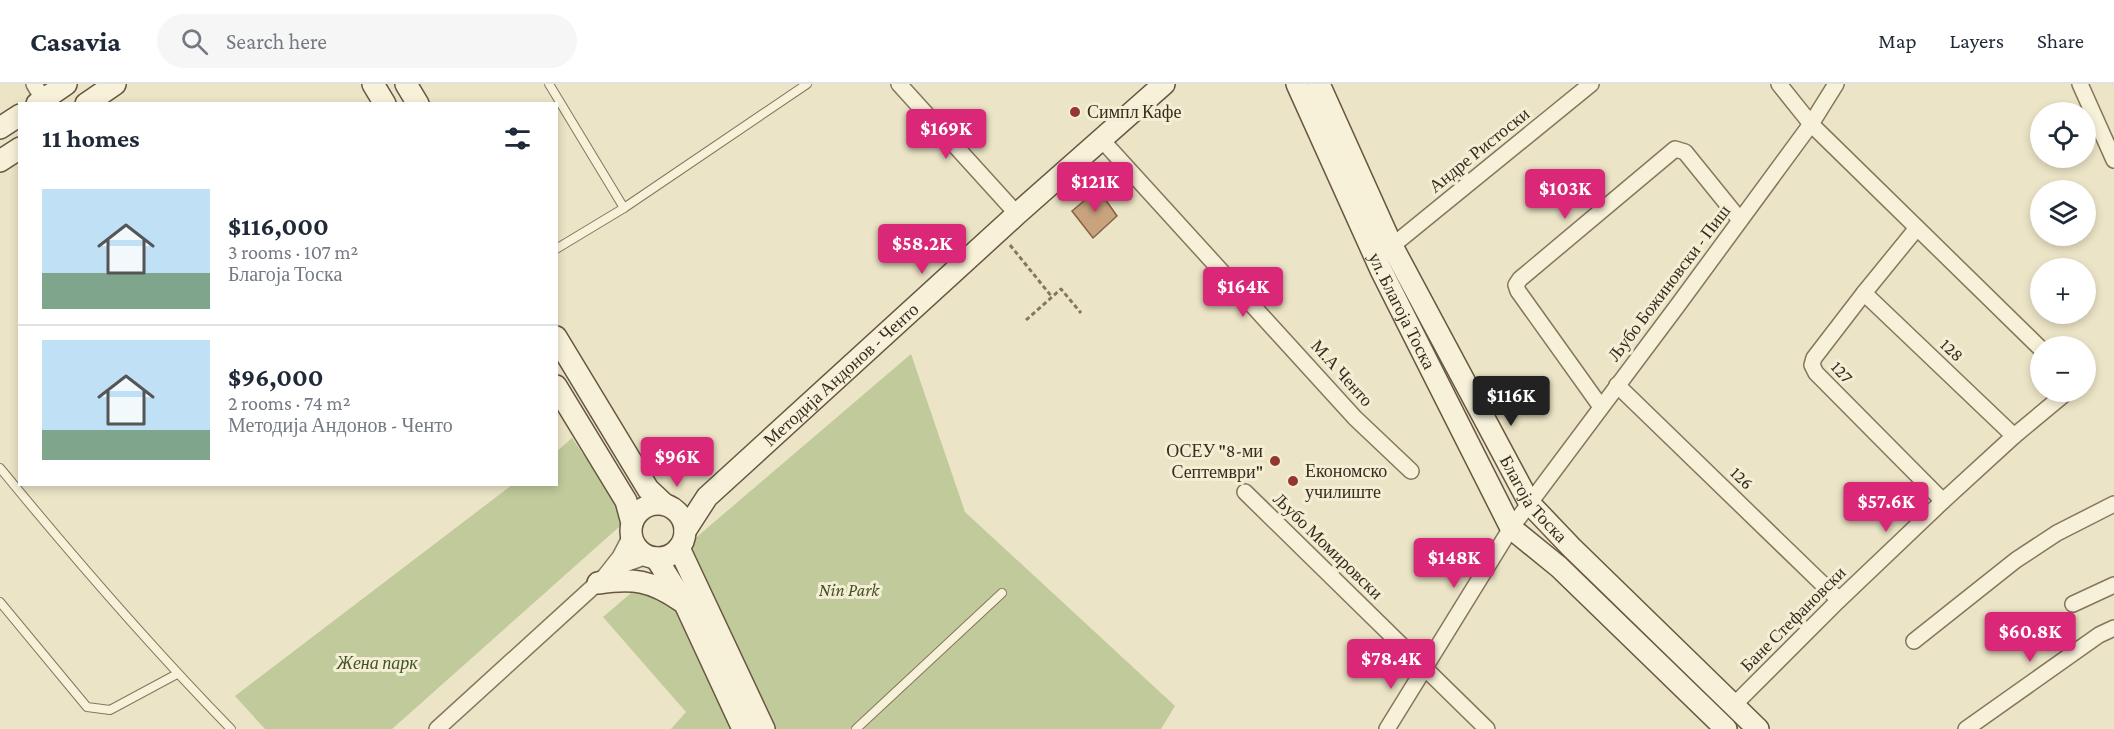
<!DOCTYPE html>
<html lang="en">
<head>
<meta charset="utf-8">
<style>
  body { margin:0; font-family:"Crimson Pro",serif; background:#f6f6f7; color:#1f2937; height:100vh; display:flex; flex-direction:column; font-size:22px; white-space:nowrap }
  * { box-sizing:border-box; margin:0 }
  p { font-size:20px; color:#747a83 }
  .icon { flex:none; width:33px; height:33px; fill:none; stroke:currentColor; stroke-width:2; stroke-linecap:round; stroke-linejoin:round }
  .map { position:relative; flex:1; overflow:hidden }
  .side { position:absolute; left:18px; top:18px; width:540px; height:384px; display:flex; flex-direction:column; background:#fff; border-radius:0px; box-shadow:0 3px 9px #0003 }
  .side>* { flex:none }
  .fabs { position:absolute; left:2030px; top:18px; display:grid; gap:12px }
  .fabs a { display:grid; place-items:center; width:66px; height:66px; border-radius:50%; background:#fff; box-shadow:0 3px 9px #0003; font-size:30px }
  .price { position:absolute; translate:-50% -51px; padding:0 14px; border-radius:6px; background:#db2777; color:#fff; font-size:20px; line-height:39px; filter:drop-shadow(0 2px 3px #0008) }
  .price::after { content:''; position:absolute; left:50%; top:36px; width:18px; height:14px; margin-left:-9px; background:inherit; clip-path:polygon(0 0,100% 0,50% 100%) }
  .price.active { background:#222; color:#fff }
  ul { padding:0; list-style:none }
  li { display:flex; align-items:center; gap:18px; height:150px; padding:0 24px }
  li+li { border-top:2px solid #e0e1e3 }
  li span { display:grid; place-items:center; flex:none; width:168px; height:120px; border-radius:0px; color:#555 }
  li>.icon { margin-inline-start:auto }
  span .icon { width:72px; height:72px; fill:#fffc; stroke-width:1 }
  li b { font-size:26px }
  h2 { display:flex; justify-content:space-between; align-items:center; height:72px; padding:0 24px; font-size:26px }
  header { display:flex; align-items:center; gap:36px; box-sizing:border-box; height:84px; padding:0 30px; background:#fff; border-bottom:2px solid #e0e1e3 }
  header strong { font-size:28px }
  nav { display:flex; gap:33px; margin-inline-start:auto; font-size:21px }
  .search { width:420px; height:54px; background:#f6f6f7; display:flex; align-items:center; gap:15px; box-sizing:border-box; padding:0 21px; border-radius:33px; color:#747a83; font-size:22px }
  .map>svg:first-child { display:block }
  .green { fill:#c0ca9a }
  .building { fill:#c8a37e; stroke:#846343; stroke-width:1.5 }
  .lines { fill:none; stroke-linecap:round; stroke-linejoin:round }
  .lane-casing { stroke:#86765c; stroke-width:10 }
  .street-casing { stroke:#86765c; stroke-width:18 }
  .secondary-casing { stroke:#685740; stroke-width:24 }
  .path { stroke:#86765c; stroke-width:3; stroke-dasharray:4.5 3; stroke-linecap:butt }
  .lane { stroke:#f7f1d9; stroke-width:8 }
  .street { stroke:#f7f1d9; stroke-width:15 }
  .secondary { stroke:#f7f1d9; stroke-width:21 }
  .poi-dot { fill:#923730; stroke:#f4eed5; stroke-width:2 }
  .labels { text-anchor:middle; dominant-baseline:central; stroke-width:6; stroke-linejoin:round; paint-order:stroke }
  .poi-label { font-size:18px; fill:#372d1f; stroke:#f4eed5; text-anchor:start }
  .street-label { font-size:18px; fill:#372d1f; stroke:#f4eed5 }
  .park-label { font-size:18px; font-style:italic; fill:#445327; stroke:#f4eed5 }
</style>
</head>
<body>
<header>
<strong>Casavia</strong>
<div class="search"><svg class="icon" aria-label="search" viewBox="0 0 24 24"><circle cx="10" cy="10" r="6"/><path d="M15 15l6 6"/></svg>Search here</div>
<nav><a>Map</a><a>Layers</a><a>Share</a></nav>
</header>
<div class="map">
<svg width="2114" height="645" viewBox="0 0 2114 645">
  <rect width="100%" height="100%" fill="#ece4c6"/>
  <g class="green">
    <polygon points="911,270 965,428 1175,622 1161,645 671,645 686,628 603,533"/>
    <polygon points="572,354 628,435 392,645 265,645 235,612 512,401 556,400 557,367"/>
  </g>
  <polygon class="building" points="1098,105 1117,132 1093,154 1072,127"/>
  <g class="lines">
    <defs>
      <g id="lane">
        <polyline points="549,0 624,124"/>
        <polyline points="556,165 624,124 807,0"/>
        <path d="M 0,384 C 74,474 150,562 231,645"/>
        <polyline points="0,518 87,623 110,626 177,590"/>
        <polyline points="856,645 1002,509"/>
      </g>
      <g id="street">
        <polyline points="34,0 43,15"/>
        <polyline points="899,0 1017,130"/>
        <polyline points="1779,0 1811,40 2040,264"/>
        <polyline points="2080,0 2114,76"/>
        <polyline points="1101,55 1355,334 1411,387"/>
        <polyline points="1917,144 1864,209 1814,274 1812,281 1816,289 1943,417"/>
        <polyline points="1392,162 1591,0"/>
        <polyline points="1864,209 2014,352"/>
        <polyline points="1617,301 1839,516"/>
        <polyline points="1601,323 1518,207 1516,201 1520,195 1675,65 1685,68 1740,136"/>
        <polyline points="1245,408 1487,645"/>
        <polyline points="613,487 625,480 647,472"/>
        <polyline points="2073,520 2114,501"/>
        <polyline points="1914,557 2016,476 2057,449 2114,420"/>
        <polyline points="1734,621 1839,516 1943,417 2014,352 2067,308"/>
        <polyline points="437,645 605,492 620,473 631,452"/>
        <polyline points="1387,645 1511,444 1678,221 1811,40 1836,0"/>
        <polyline points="1966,645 2099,551 2114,544"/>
      </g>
      <g id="secondary">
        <polyline points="373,0 385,20"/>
        <polyline points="406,0 418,20"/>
        <path id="s1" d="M 1297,0 L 1381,186 L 1511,444 L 1559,483 L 1726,645"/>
        <path id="s2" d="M 1319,0 L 1392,162 L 1530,420 L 1571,463 L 1758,645"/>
        <polyline points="37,20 66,0"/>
        <polyline points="86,20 115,0"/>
        <polyline points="0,44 20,31"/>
        <polyline points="0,77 20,64"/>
        <polyline points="556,253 648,405 664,420"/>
        <polyline points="556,302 626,417 632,439"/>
        <circle cx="658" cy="447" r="27"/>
        <path id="s3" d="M 685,447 L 707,413 L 1017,130 L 1164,0"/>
        <polyline points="679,464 764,645"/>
        <polyline points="656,474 685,520 743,645"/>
        <path d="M 598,499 C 633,494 651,496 681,517"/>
      </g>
    </defs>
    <use href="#lane" class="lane-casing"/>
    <use href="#street" class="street-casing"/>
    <use href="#secondary" class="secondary-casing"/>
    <g class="path">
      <polyline points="1010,161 1052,213"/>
      <polyline points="1026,236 1061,205 1081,229"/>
    </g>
    <use href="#lane" class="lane"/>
    <use href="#street" class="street"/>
    <use href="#secondary" class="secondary"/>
  </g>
  <g class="poi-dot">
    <circle cx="1075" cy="28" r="6"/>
    <circle cx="1275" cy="377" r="6"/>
    <circle cx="1293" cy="397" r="6"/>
  </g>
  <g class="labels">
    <g class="poi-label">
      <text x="1087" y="28">Симпл Кафе</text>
      <text x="1263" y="367" text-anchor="end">ОСЕУ "8-ми<tspan x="1263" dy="21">Септември"</tspan></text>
      <text x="1305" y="387">Економско<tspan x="1305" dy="21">училиште</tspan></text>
    </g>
    <g class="street-label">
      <text transform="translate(1479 66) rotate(-39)">Андре Ристоски</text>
      <text transform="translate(1669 199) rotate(-53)">Љубо Божиновски - Пиш</text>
      <text stroke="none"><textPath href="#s1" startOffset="250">ул. Благоја Тоска</textPath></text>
      <text transform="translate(1952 266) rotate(43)">128</text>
      <text transform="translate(1842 288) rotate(47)">127</text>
      <text transform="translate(1342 289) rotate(48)">М.А Ченто</text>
      <text stroke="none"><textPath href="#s3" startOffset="222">Методија Андонов - Ченто</textPath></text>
      <text transform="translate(1742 394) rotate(44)">126</text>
      <text stroke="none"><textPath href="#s2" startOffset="468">Благоја Тоска</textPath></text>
      <text transform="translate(1328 462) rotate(44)">Љубо Момировски</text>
      <text transform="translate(1793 535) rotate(-45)">Бане Стефановски</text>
    </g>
    <g class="park-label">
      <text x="849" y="506">Nin Park</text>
      <text x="377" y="579">Жена парк</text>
    </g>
  </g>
</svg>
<div class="fabs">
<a><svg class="icon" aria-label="locate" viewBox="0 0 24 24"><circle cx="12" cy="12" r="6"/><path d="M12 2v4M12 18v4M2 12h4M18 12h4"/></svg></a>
<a><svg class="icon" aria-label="layers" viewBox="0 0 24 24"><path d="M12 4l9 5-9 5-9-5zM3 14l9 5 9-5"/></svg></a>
<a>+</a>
<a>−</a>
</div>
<b class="price" style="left:946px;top:76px">$169K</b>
<b class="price" style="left:1095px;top:129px">$121K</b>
<b class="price" style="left:1565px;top:136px">$103K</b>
<b class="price" style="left:922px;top:191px">$58.2K</b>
<b class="price" style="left:1243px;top:234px">$164K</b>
<b class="price active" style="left:1511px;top:343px">$116K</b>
<b class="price" style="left:677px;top:404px">$96K</b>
<b class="price" style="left:1886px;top:449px">$57.6K</b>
<b class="price" style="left:1454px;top:505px">$148K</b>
<b class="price" style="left:2030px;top:579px">$60.8K</b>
<b class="price" style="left:1391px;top:606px">$78.4K</b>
<section class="side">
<h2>11 homes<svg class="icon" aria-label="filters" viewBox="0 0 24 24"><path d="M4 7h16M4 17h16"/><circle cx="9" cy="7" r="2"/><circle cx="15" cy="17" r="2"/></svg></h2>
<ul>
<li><span style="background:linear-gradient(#bfe0f5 70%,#7fa58c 0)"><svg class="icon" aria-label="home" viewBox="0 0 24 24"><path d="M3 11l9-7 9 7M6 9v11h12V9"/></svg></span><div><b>$116,000</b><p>3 rooms · 107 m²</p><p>Благоја Тоска</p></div></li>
<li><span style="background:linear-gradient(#bfe0f5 75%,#7fa58c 0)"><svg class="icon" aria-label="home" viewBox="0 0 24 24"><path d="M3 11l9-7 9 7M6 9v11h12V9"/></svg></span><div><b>$96,000</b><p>2 rooms · 74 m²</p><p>Методија Андонов - Ченто</p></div></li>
</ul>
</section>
</div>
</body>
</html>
